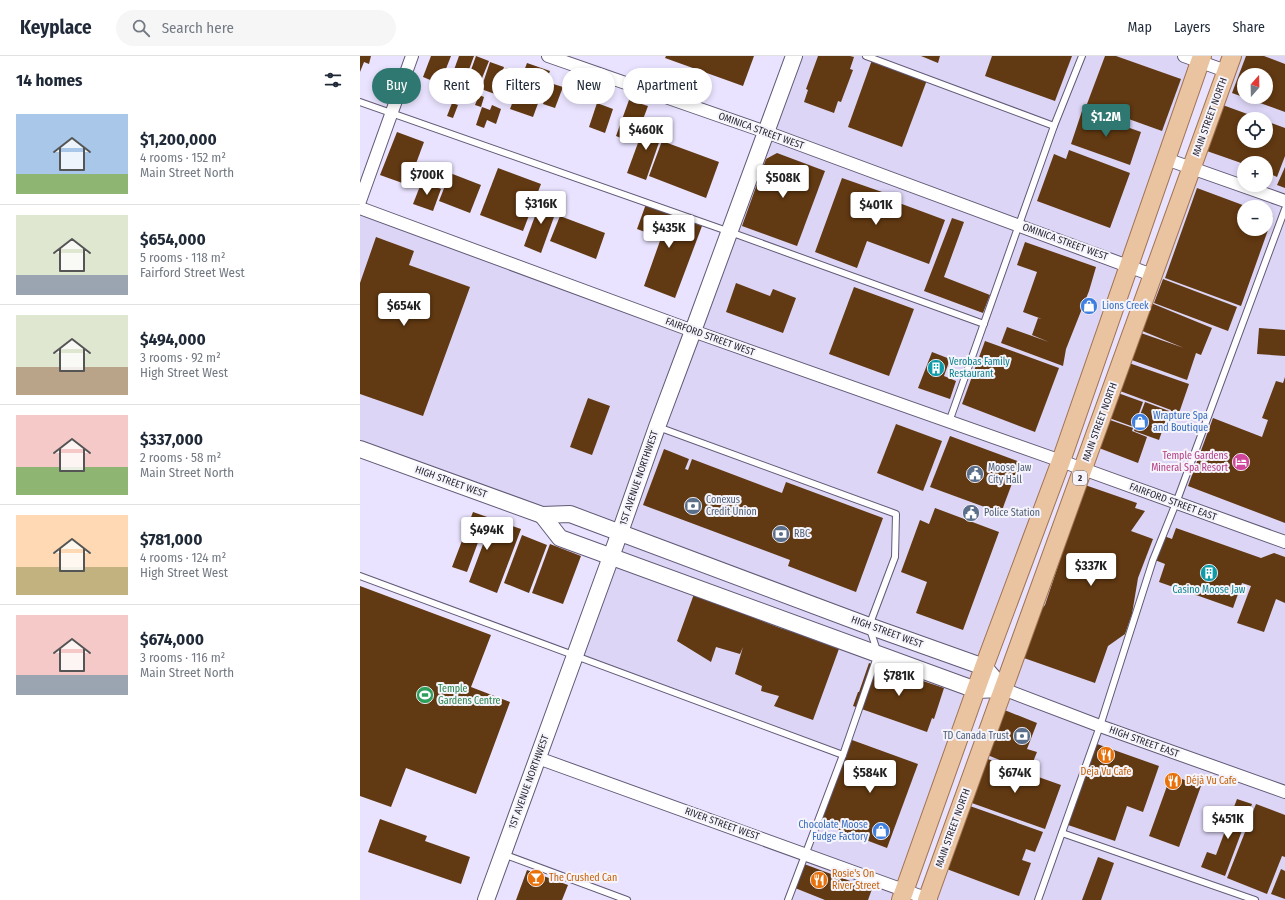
<!DOCTYPE html>
<html lang="en">
<head>
<meta charset="utf-8">
<style>
  body { margin:0; font-family:"Fira Sans Condensed",sans-serif; background:#f6f6f7; color:#1f2937; height:100vh; display:flex; flex-direction:column; font-size:15px; white-space:nowrap }
  * { box-sizing:border-box; margin:0 }
  p { font-size:13px; color:#747a83 }
  .icon { flex:none; width:22px; height:22px; fill:none; stroke:currentColor; stroke-width:2; stroke-linecap:round; stroke-linejoin:round }
  .map { position:relative; flex:1; overflow:hidden }
  .panel { display:flex; flex-direction:column; background:#fff; width:360px }
  .panel>* { flex:none }
  .top-card { position:absolute; left:12px; top:12px; width:380px; height:36px; display:flex; gap:8px }
  .needle { width:26px; rotate:20deg }
  .tools { position:absolute; left:877px; top:12px; display:grid; gap:8px }
  .tools a { display:grid; place-items:center; width:36px; height:36px; border-radius:50%; background:#fff; box-shadow:0 2px 6px #0003; font-size:20px }
  .price { position:absolute; translate:-50% -34px; padding:0 9px; border-radius:4px; background:#fff; color:#222; font-size:13px; line-height:26px; filter:drop-shadow(0 1px 2px #0008) }
  .price::after { content:''; position:absolute; left:50%; top:24px; width:12px; height:9px; margin-left:-6px; background:inherit; clip-path:polygon(0 0,100% 0,50% 100%) }
  .price.selected { background:#2f7771; color:#fff }
  ul { padding:0; list-style:none }
  li { display:flex; align-items:center; gap:12px; height:100px; padding:0 16px }
  li+li { border-top:1px solid #e0e1e3 }
  li span { display:grid; place-items:center; flex:none; width:112px; height:80px; border-radius:0px; color:#555 }
  li>.icon { margin-inline-start:auto }
  span .icon { width:48px; height:48px; fill:#fffc; stroke-width:1 }
  li b { font-size:17px }
  h2 { display:flex; justify-content:space-between; align-items:center; height:48px; padding:0 16px; font-size:17px }
  .chip { padding:0 14px; border-radius:18px; background:#fff; box-shadow:0 2px 6px #0003; font-size:14px; line-height:36px }
  .chip.selected { background:#2f7771; color:#fff }
  header { display:flex; align-items:center; gap:24px; box-sizing:border-box; height:56px; padding:0 20px; background:#fff; border-bottom:1px solid #e0e1e3 }
  header strong { font-size:19px }
  nav { display:flex; gap:22px; margin-inline-start:auto; font-size:14px }
  .search { width:280px; height:36px; background:#f6f6f7; display:flex; align-items:center; gap:10px; box-sizing:border-box; padding:0 14px; border-radius:22px; color:#747a83; font-size:15px }
  main { display:flex; flex:1; min-height:0 }
  .map>svg:first-child { display:block }
  .built { fill:#ddd5f5; fill-rule:evenodd }
  .building { fill:#613912; fill-rule:evenodd }
  .lines { fill:none; stroke-linecap:round; stroke-linejoin:round }
  .lane-casing { stroke:#615976; stroke-width:8 }
  .street-casing { stroke:#615976; stroke-width:14 }
  .secondary-casing { stroke:#615976; stroke-width:18 }
  .primary-casing { stroke:#9f7352; stroke-width:20 }
  .lane { stroke:#fff; stroke-width:6 }
  .street { stroke:#fff; stroke-width:12 }
  .secondary { stroke:#fff; stroke-width:16 }
  .primary { stroke:#eac3a0; stroke-width:18 }
  .labels { text-anchor:middle; dominant-baseline:central; stroke-width:4; stroke-linejoin:round; paint-order:stroke }
  .shield { fill:#f6f4fb; stroke:#696772; stroke-width:1 }
  .shield-label { font-size:9px; font-weight:bold; fill:#2d2a37 }
  .street-label { font-size:10px; fill:#2d2a37; stroke:#f6f4fb }
  .shop-label { font-size:10px; fill:#366cbe; stroke:#f6f4fb; text-anchor:start }
  .culture-label { font-size:10px; fill:#0d838f; stroke:#f6f4fb; text-anchor:start }
  .hotel-label { font-size:10px; fill:#b23c85; stroke:#f6f4fb; text-anchor:end }
  .service-label { font-size:10px; fill:#4e5e75; stroke:#f6f4fb; text-anchor:start }
  .leisure-label { font-size:10px; fill:#27864d; stroke:#f6f4fb; text-anchor:start }
  .food-label { font-size:10px; fill:#c56008; stroke:#f6f4fb; text-anchor:start }
</style>
</head>
<body>
<header>
<strong>Keyplace</strong>
<div class="search"><svg class="icon" aria-label="search" viewBox="0 0 24 24"><circle cx="10" cy="10" r="6"/><path d="M15 15l6 6"/></svg>Search here</div>
<nav><a>Map</a><a>Layers</a><a>Share</a></nav>
</header>
<main>
<section class="panel">
<h2>14 homes<svg class="icon" aria-label="filters" viewBox="0 0 24 24"><path d="M4 7h16M4 17h16"/><circle cx="9" cy="7" r="2"/><circle cx="15" cy="17" r="2"/></svg></h2>
<ul>
<li><span style="background:linear-gradient(#a9c7e8 75%,#8fb573 0)"><svg class="icon" aria-label="home" viewBox="0 0 24 24"><path d="M3 11l9-7 9 7M6 9v11h12V9"/></svg></span><div><b>$1,200,000</b><p>4 rooms · 152 m²</p><p>Main Street North</p></div></li>
<li><span style="background:linear-gradient(#dfe7d0 75%,#9aa5b1 0)"><svg class="icon" aria-label="home" viewBox="0 0 24 24"><path d="M3 11l9-7 9 7M6 9v11h12V9"/></svg></span><div><b>$654,000</b><p>5 rooms · 118 m²</p><p>Fairford Street West</p></div></li>
<li><span style="background:linear-gradient(#dfe7d0 65%,#b9a48a 0)"><svg class="icon" aria-label="home" viewBox="0 0 24 24"><path d="M3 11l9-7 9 7M6 9v11h12V9"/></svg></span><div><b>$494,000</b><p>3 rooms · 92 m²</p><p>High Street West</p></div></li>
<li><span style="background:linear-gradient(#f6c9c9 65%,#8fb573 0)"><svg class="icon" aria-label="home" viewBox="0 0 24 24"><path d="M3 11l9-7 9 7M6 9v11h12V9"/></svg></span><div><b>$337,000</b><p>2 rooms · 58 m²</p><p>Main Street North</p></div></li>
<li><span style="background:linear-gradient(#ffd9b3 65%,#c2b280 0)"><svg class="icon" aria-label="home" viewBox="0 0 24 24"><path d="M3 11l9-7 9 7M6 9v11h12V9"/></svg></span><div><b>$781,000</b><p>4 rooms · 124 m²</p><p>High Street West</p></div></li>
<li><span style="background:linear-gradient(#f6c9c9 75%,#9aa5b1 0)"><svg class="icon" aria-label="home" viewBox="0 0 24 24"><path d="M3 11l9-7 9 7M6 9v11h12V9"/></svg></span><div><b>$674,000</b><p>3 rooms · 116 m²</p><p>Main Street North</p></div></li>
</ul>
</section>
<div class="map">
<svg width="925" height="844" viewBox="0 0 925 844">
  <rect width="100%" height="100%" fill="#eae3ff"/>
  <g class="built">
    <polygon points="434,0 842,0 541,844 427,844 483,699 215,600 260,477 182,459 0,393 0,152 333,275"/>
    <path d="M 872,0 L 925,0 L 925,844 L 567,844 ZM 884,19 L 906,19 L 906,41 L 884,41 ZM 884,63 L 906,63 L 906,85 L 884,85 ZM 884,107 L 906,107 L 906,129 L 884,129 ZM 884,151 L 906,151 L 906,173 L 884,173 Z"/>
  </g>
  <g class="building">
    <polygon points="0,0 11,0 9,8 4,6 0,16"/>
    <polygon points="71,0 91,0 80,28 63,21"/>
    <polygon points="99,0 114,0 104,27 91,22"/>
    <polygon points="116,0 129,5 118,32 106,28"/>
    <polygon points="306,0 394,0 383,30 305,2"/>
    <polygon points="458,0 490,0 494,1 490,13 493,14 481,46 478,45 474,57 444,46 448,34 446,33"/>
    <polygon points="561,0 580,0 578,7"/>
    <polygon points="632,0 712,0 695,45 625,20"/>
    <polygon points="745,0 756,0 821,23 802,75 727,48"/>
    <path d="M 886,0 L 904,0 L 925,8 L 925,56 L 872,37 ZM 884,19 L 906,19 L 906,41 L 884,41 Z"/>
    <polygon points="512,4 567,24 542,91 488,71"/>
    <polygon points="130,6 144,11 135,38 121,33"/>
    <polygon points="167,7 190,15 173,61 150,53"/>
    <polygon points="146,12 158,17 149,42 136,38"/>
    <polygon points="190,27 203,31 195,52 183,48"/>
    <polygon points="119,39 124,41 121,51 115,49"/>
    <polygon points="269,44 288,50 274,87 256,80"/>
    <polygon points="92,47 98,49 93,62 87,60"/>
    <polygon points="237,47 253,53 245,77 229,71"/>
    <polygon points="860,48 901,63 884,63 884,85 906,85 906,65 925,72 925,100 917,121 906,116 906,107 884,107 884,108 844,94"/>
    <polygon points="132,49 141,53 136,68 127,64 124,72 116,69 122,51 130,54"/>
    <polygon points="722,55 781,76 770,109 711,88"/>
    <polygon points="286,65 304,72 286,124 267,117"/>
    <polygon points="37,76 64,86 48,129 20,119"/>
    <polygon points="302,85 359,106 346,142 289,120"/>
    <polygon points="709,94 770,117 750,172 677,145 694,98 706,103"/>
    <polygon points="417,97 465,115 437,190 382,170 406,103"/>
    <polygon points="925,111 925,132 917,129"/>
    <polygon points="138,112 181,128 163,175 120,159"/>
    <polygon points="90,117 121,129 110,157 79,145"/>
    <polygon points="482,122 525,137 523,141 585,164 569,208 507,185 497,212 455,196"/>
    <polygon points="62,125 81,133 73,155 53,148"/>
    <polygon points="837,132 888,151 884,151 884,173 906,173 906,157 913,160 881,250 805,222"/>
    <polygon points="182,141 199,147 181,197 164,190"/>
    <polygon points="286,148 342,170 315,242 284,230 301,182 277,173"/>
    <polygon points="200,160 245,177 236,203 190,185"/>
    <polygon points="592,162 604,166 584,221 630,239 623,257 564,235"/>
    <polygon points="16,181 54,195 49,209 110,231 63,360 0,338 0,227"/>
    <polygon points="665,186 736,211 729,235 706,293 703,310 641,287 647,271 689,286 672,279 678,262 682,263 663,256 677,216 657,209"/>
    <polygon points="803,223 877,251 868,275 794,247"/>
    <polygon points="376,227 410,240 413,233 436,242 423,277 366,256"/>
    <polygon points="494,231 554,253 529,320 469,298"/>
    <polygon points="791,247 852,272 841,299 836,297 827,324 769,303 778,276 824,292 780,274"/>
    <polygon points="899,272 925,274 925,300 897,298"/>
    <polygon points="625,285 699,312 675,376 602,348"/>
    <polygon points="572,296 590,303 584,320 596,325 590,343 558,332"/>
    <polygon points="769,307 829,328 818,360 810,358 811,354 760,335"/>
    <polygon points="925,321 925,467 828,430 853,362 902,381 908,364 902,362 916,325 923,327"/>
    <polygon points="758,337 783,346 774,371 749,362"/>
    <polygon points="228,342 250,350 232,399 210,391"/>
    <polygon points="785,346 809,355 799,384 774,375"/>
    <polygon points="750,364 773,372 772,375 787,381 778,407 739,392"/>
    <polygon points="536,368 582,385 563,435 517,417"/>
    <polygon points="590,380 660,406 641,457 570,431"/>
    <polygon points="304,393 329,403 325,413 328,414 332,403 422,437 426,426 523,462 496,536 428,510 430,504 283,449"/>
    <polygon points="725,429 777,447 775,452 785,455 771,475 793,483 778,522 772,558 765,578 748,590 735,627 661,601 674,563 685,549"/>
    <polygon points="575,452 639,476 603,574 556,557 567,526 541,516 560,464 569,468"/>
    <polygon points="113,456 161,473 137,537 109,526 125,483 120,481 107,516 92,511"/>
    <polygon points="816,472 901,502 914,497 925,501 925,547 916,543 904,576 877,567 891,530 882,527 873,552 799,526 805,508 795,504 804,480 812,483"/>
    <polygon points="162,479 187,489 169,537 144,527"/>
    <polygon points="190,488 221,500 203,548 172,537"/>
    <polygon points="0,530 131,579 111,631 150,646 116,738 46,712 31,751 0,740"/>
    <polygon points="334,538 420,572 480,590 453,664 414,650 419,640 401,635 402,630 375,618 383,591 380,598 356,591 351,606 317,585"/>
    <polygon points="509,607 584,632 574,663 572,662 567,676 493,650 498,636 499,636"/>
    <polygon points="642,653 677,667 667,693 677,696 669,716 625,698"/>
    <polygon points="492,684 558,708 527,792 461,767"/>
    <polygon points="737,688 799,710 783,756 767,750 755,785 708,769"/>
    <polygon points="625,702 701,729 685,773 609,746"/>
    <polygon points="811,719 841,730 819,791 789,780"/>
    <polygon points="877,743 892,748 865,820 841,811 847,796 856,799"/>
    <polygon points="896,748 925,759 925,801 922,800 907,838 867,822"/>
    <polygon points="607,749 683,776 675,796 666,793 662,804 671,807 659,840 584,812"/>
    <polygon points="20,763 67,780 65,785 110,801 101,828 8,796"/>
    <polygon points="738,801 754,807 741,844 722,844"/>
    <polygon points="444,808 512,833 508,844 465,844 435,832"/>
    <polygon points="921,813 925,815 925,843 911,838"/>
    <polygon points="167,814 208,829 202,844 156,844"/>
  </g>
  <g class="lines">
    <defs>
      <g id="lane">
        <polyline points="506,0 694,70"/>
        <polyline points="0,46 370,176 624,268"/>
        <polyline points="589,366 694,70 722,0"/>
        <polyline points="298,371 536,458 535,501 509,570 518,598 483,699 428,844"/>
        <polyline points="0,520 483,699"/>
        <polyline points="702,777 895,844"/>
        <polyline points="143,798 267,844"/>
        <polyline points="678,844 740,670 793,504 816,447 925,153"/>
      </g>
      <g id="street">
        <polyline points="188,0 406,76 792,219"/>
        <polyline points="824,0 866,15"/>
        <polyline points="806,103 925,145"/>
        <polyline points="0,145 52,0"/>
        <polyline points="0,152 333,275 701,405 925,486"/>
        <polyline points="643,633 740,670 925,736"/>
        <polyline points="178,702 571,844"/>
      </g>
      <g id="secondary">
        <polyline points="0,393 182,459 210,458 509,570 624,611 643,633"/>
        <polyline points="182,459 200,482 616,634 643,633"/>
        <polyline points="126,844 260,476 297,371 333,275 434,0"/>
      </g>
      <g id="primary">
        <polyline points="541,844 624,611 701,405 842,0"/>
        <polyline points="567,844 872,0"/>
      </g>
    </defs>
    <use href="#lane" class="lane-casing"/>
    <use href="#street" class="street-casing"/>
    <use href="#secondary" class="secondary-casing"/>
    <use href="#primary" class="primary-casing"/>
    <use href="#lane" class="lane"/>
    <use href="#street" class="street"/>
    <use href="#secondary" class="secondary"/>
    <use href="#primary" class="primary"/>
  </g>
  <defs>
    <symbol id="shop-disc" viewBox="-11 -11 22 22"><circle r="9.5" fill="#3f7fe0" stroke="#f6f4fb"/><path d="M-5-2.5h2.3a2.7 3.5 0 0 1 5.4 0H5L5.5 6h-11ZM-1.5-2.5h3a1.5 2.3 0 0 0-3 0Z" fill="#fff"/></symbol>
    <symbol id="building-disc" viewBox="-11 -11 22 22"><circle r="9.5" fill="#0f9aa8" stroke="#f6f4fb"/><path d="M-4-6H4V6H1V3H-1V6H-4ZM-2.5-4.3h1.7v1.8h-1.7ZM.8-4.3h1.7v1.8H.8ZM-2.5-1h1.7V.8h-1.7ZM.8-1h1.7V.8H.8Z" fill="#fff"/></symbol>
    <symbol id="hotel-disc" viewBox="-11 -11 22 22"><circle r="9.5" fill="#d1479c" stroke="#f6f4fb"/><path d="M-6-4.5h1.5V1H6V5H4.5V3h-9V5H-6ZM-4 0a1.8 1.8 0 1 1 3.6 0ZM.5 0V-2.5h3Q6-2.5 6 0Z" fill="#fff"/></symbol>
    <symbol id="civic-disc" viewBox="-11 -11 22 22"><circle r="9.5" fill="#5c6f8a" stroke="#f6f4fb"/><path d="M-.6-6.5H3V-4.5H.6V-3L4-1V1h2V6H-6V1h2V-1L-.6-3ZM-1.2 2.5V6h2.4V2.5Z" fill="#fff"/></symbol>
    <symbol id="bank-disc" viewBox="-11 -11 22 22"><circle r="9.5" fill="#5c6f8a" stroke="#f6f4fb"/><path d="M-6-4H6V4H-6ZM0-2.3a2.3 2.3 0 1 0 0 4.6a2.3 2.3 0 1 0 0-4.6Z" fill="#fff"/></symbol>
    <symbol id="stadium-disc" viewBox="-11 -11 22 22"><circle r="9.5" fill="#2e9e5b" stroke="#f6f4fb"/><path d="M0-5a6.5 5 0 1 0 0 10a6.5 5 0 1 0 0-10ZM-3.5-1.8h7v3.6h-7Z" fill="#fff"/></symbol>
    <symbol id="restaurant-disc" viewBox="-11 -11 22 22"><circle r="9.5" fill="#e8710a" stroke="#f6f4fb"/><path d="M-5-6h1v4h1v-4h1v4h1v-4h1v5L-1.5 .5V6h-2V.5L-5-1ZM5-6V6H3V1.5H1.5Q1.5-4 5-6Z" fill="#fff"/></symbol>
    <symbol id="bar-disc" viewBox="-11 -11 22 22"><circle r="9.5" fill="#e8710a" stroke="#f6f4fb"/><path d="M-6-5H6L.8 .8V4.5H3.5V6h-7V4.5H-.8V.8Z" fill="#fff"/></symbol>
  </defs>
  <g fill-rule="evenodd">
    <use href="#shop-disc" x="719" y="240" width="20" height="20"/>
    <use href="#building-disc" x="566" y="302" width="20" height="20"/>
    <use href="#shop-disc" x="770" y="356" width="20" height="20"/>
    <use href="#hotel-disc" x="871" y="396" width="20" height="20"/>
    <use href="#civic-disc" x="605" y="408" width="20" height="20"/>
    <use href="#bank-disc" x="323" y="440" width="20" height="20"/>
    <use href="#civic-disc" x="601" y="447" width="20" height="20"/>
    <use href="#bank-disc" x="411" y="468" width="20" height="20"/>
    <use href="#building-disc" x="839" y="507" width="20" height="20"/>
    <use href="#stadium-disc" x="55" y="629" width="20" height="20"/>
    <use href="#bank-disc" x="652" y="670" width="20" height="20"/>
    <use href="#restaurant-disc" x="736" y="689" width="20" height="20"/>
    <use href="#restaurant-disc" x="803" y="715" width="20" height="20"/>
    <use href="#shop-disc" x="511" y="765" width="20" height="20"/>
    <use href="#bar-disc" x="166" y="812" width="20" height="20"/>
    <use href="#restaurant-disc" x="449" y="814" width="20" height="20"/>
  </g>
  <g class="labels">
    <rect class="shield" x="713" y="415" width="14" height="14" rx="3"/>
    <g class="shield-label">
      <text x="720" y="422">2</text>
    </g>
    <g class="street-label">
      <text transform="translate(850 61) rotate(-70)">MAIN STREET NORTH</text>
      <text transform="translate(401 75) rotate(20)">OMINICA STREET WEST</text>
      <text transform="translate(705 186) rotate(20)">OMINICA STREET WEST</text>
      <text transform="translate(350 281) rotate(20)">FAIRFORD STREET WEST</text>
      <text transform="translate(740 366) rotate(-70)">MAIN STREET NORTH</text>
      <text transform="translate(279 422) rotate(-71)">1ST AVENUE NORTHWEST</text>
      <text transform="translate(91 426) rotate(20)">HIGH STREET WEST</text>
      <text transform="translate(813 446) rotate(20)">FAIRFORD STREET EAST</text>
      <text transform="translate(527 576) rotate(20)">HIGH STREET WEST</text>
      <text transform="translate(784 686) rotate(20)">HIGH STREET EAST</text>
      <text transform="translate(169 726) rotate(-70)">1ST AVENUE NORTHWEST</text>
      <text transform="translate(362 768) rotate(20)">RIVER STREET WEST</text>
      <text transform="translate(593 772) rotate(-70)">MAIN STREET NORTH</text>
    </g>
    <g class="shop-label">
      <text x="742" y="250">Lions Creek</text>
      <text x="793" y="360">Wrapture Spa<tspan x="793" dy="12">and Boutique</tspan></text>
      <text x="508" y="769" text-anchor="end">Chocolate Moose<tspan x="508" dy="12">Fudge Factory</tspan></text>
    </g>
    <g class="culture-label">
      <text x="589" y="306">Verobas Family<tspan x="589" dy="12">Restaurant</tspan></text>
      <text x="849" y="534" text-anchor="middle">Casino Moose Jaw</text>
    </g>
    <g class="hotel-label">
      <text x="868" y="400">Temple Gardens<tspan x="868" dy="12">Mineral Spa Resort</tspan></text>
    </g>
    <g class="service-label">
      <text x="628" y="412">Moose Jaw<tspan x="628" dy="12">City Hall</tspan></text>
      <text x="346" y="444">Conexus<tspan x="346" dy="12">Credit Union</tspan></text>
      <text x="624" y="457">Police Station</text>
      <text x="434" y="478">RBC</text>
      <text x="649" y="680" text-anchor="end">TD Canada Trust</text>
    </g>
    <g class="leisure-label">
      <text x="78" y="633">Temple<tspan x="78" dy="12">Gardens Centre</tspan></text>
    </g>
    <g class="food-label">
      <text x="746" y="716" text-anchor="middle">Deja Vu Cafe</text>
      <text x="826" y="725">Déjà Vu Cafe</text>
      <text x="472" y="818">Rosie's On<tspan x="472" dy="12">River Street</tspan></text>
      <text x="189" y="822">The Crushed Can</text>
    </g>
  </g>
</svg>
<div class="tools">
<a><svg class="needle" viewBox="-14 -14 28 28"><path d="M0-13l5 13h-10z" fill="#e53935"/><path d="M0 13l5-13h-10z" fill="#747a83"/></svg></a>
<a><svg class="icon" aria-label="locate" viewBox="0 0 24 24"><circle cx="12" cy="12" r="6"/><path d="M12 2v4M12 18v4M2 12h4M18 12h4"/></svg></a>
<a>+</a>
<a>−</a>
</div>
<b class="price selected" style="left:746px;top:82px">$1.2M</b>
<b class="price" style="left:286px;top:95px">$460K</b>
<b class="price" style="left:67px;top:140px">$700K</b>
<b class="price" style="left:423px;top:143px">$508K</b>
<b class="price" style="left:181px;top:169px">$316K</b>
<b class="price" style="left:516px;top:170px">$401K</b>
<b class="price" style="left:309px;top:193px">$435K</b>
<b class="price" style="left:44px;top:271px">$654K</b>
<b class="price" style="left:127px;top:495px">$494K</b>
<b class="price" style="left:731px;top:531px">$337K</b>
<b class="price" style="left:539px;top:641px">$781K</b>
<b class="price" style="left:510px;top:738px">$584K</b>
<b class="price" style="left:655px;top:738px">$674K</b>
<b class="price" style="left:868px;top:784px">$451K</b>
<div class="top-card">
<a class="chip selected">Buy</a>
<a class="chip">Rent</a>
<a class="chip">Filters</a>
<a class="chip">New</a>
<a class="chip">Apartment</a>
</div>
</div>
</main>
</body>
</html>
